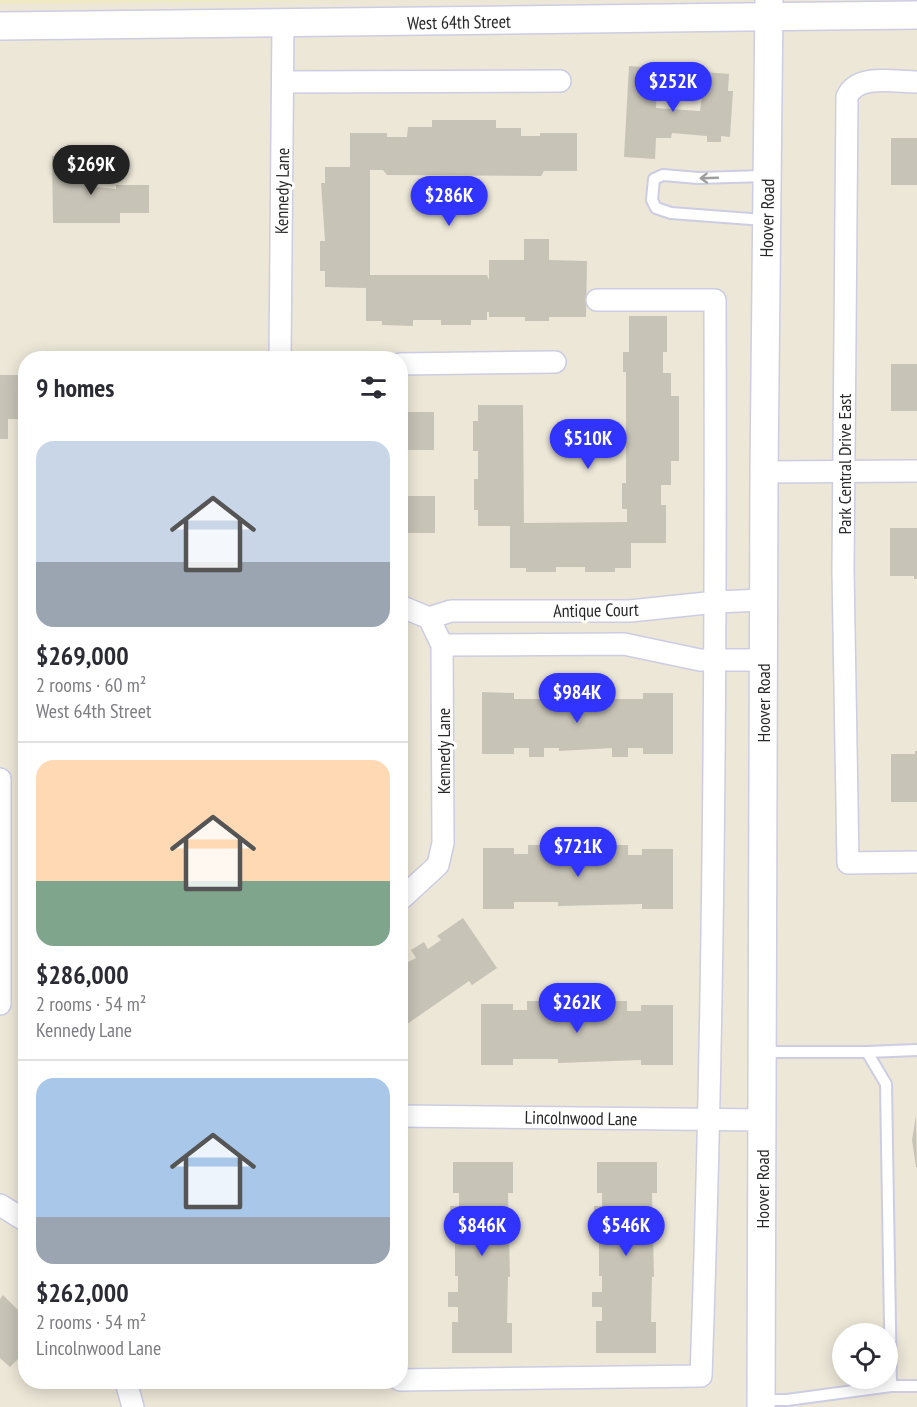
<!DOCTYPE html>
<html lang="en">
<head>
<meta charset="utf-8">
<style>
  body { margin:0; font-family:"PT Sans Narrow",sans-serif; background:#f2f2f3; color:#2b2b33; height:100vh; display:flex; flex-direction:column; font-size:22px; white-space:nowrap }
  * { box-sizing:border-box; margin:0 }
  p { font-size:20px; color:#7c7c81 }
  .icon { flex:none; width:33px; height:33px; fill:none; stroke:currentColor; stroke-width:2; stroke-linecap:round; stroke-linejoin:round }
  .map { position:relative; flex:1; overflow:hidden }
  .sheet { position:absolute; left:18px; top:351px; width:390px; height:1038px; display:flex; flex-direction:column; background:#fff; border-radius:24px; box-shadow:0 3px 15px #0003 }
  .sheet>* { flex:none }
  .buttons { position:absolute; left:832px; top:1323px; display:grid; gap:12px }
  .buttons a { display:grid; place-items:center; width:66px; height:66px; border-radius:50%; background:#fff; box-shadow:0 3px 15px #0003; font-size:30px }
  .price { position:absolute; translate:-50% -51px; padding:0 14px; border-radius:21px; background:#3133ff; color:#fff; font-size:20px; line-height:39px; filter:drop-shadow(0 2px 3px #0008) }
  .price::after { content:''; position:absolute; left:50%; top:36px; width:18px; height:14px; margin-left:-9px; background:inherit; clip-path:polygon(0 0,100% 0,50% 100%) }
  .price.on { background:#222; color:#fff }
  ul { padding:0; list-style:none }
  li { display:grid; align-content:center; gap:12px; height:318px; padding:0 18px }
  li+li { border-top:2px solid #e1e1e2 }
  li span { display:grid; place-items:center; height:186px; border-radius:18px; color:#555 }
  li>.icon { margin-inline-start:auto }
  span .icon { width:108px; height:108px; fill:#fffc; stroke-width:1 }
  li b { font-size:26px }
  h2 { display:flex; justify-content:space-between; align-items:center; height:72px; padding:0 18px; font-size:26px }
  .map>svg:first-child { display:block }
  .education { fill:#f0eac4 }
  .building { fill:#c7c3b7 }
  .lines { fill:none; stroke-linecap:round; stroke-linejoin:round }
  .service-casing { stroke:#cccde3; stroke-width:14 }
  .minor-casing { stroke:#cccde3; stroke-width:24 }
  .tertiary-casing { stroke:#cccde3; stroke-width:30 }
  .service { stroke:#fff; stroke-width:10 }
  .minor { stroke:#fff; stroke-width:21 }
  .tertiary { stroke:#fff; stroke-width:27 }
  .oneway { stroke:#9e9e9e }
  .labels { text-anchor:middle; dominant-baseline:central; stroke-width:6; stroke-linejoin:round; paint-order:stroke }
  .street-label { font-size:18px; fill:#282828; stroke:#fff }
</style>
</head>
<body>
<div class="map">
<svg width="917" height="1407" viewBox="0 0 917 1407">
  <rect width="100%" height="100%" fill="#ece7d7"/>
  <polygon class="education" points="0,0 383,0 0,4"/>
  <g class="building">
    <polygon points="629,66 658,68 656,108 700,111 705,72 729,74 728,91 733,91 730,137 721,136 721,142 707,142 707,136 672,133 671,138 656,138 655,159 624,157"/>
    <polygon points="432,120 496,120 496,128 521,128 521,136 540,136 540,133 577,133 577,171 544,171 541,176 387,175 383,170 370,170 370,275 487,275 489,280 489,260 524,260 524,239 549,239 549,260 587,261 586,317 549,317 549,321 525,321 525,317 489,317 489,312 487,312 487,320 471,320 471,325 441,325 441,320 413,320 413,326 382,325 382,321 366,321 366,288 325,287 325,271 320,271 320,241 325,241 321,183 325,183 325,167 350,167 350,133 387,133 387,137 407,137 408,127 432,127"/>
    <rect x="891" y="138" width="26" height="47"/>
    <polygon points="52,156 86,156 86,186 116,189 116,185 149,185 149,213 120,213 120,223 53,223"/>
    <polygon points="629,316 667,316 667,352 663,352 663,373 671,373 671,396 679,396 679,461 671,461 671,485 661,485 661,505 666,505 666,543 631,543 631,568 615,568 615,572 585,572 585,567 556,567 556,572 526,572 526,568 510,568 510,526 478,526 478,510 474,510 474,479 478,479 478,451 473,451 473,421 478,421 478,405 523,405 524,523 627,522 627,509 622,509 622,483 626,483 626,372 623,372 623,352 629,352"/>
    <rect x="891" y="364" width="26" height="47"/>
    <polygon points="21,365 26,365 26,413 20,413 20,419 8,419 8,439 0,439 0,375 21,375"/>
    <rect x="400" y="412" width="34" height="38"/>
    <rect x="400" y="496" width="35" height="37"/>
    <polygon points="890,528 917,528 917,579 914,579 914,576 890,576"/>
    <polygon points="400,660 403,665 403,724 400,724"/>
    <polygon points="482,692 514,693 514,699 643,699 643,693 673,693 673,754 643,754 643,748 628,748 628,757 612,757 612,748 559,751 559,748 544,748 544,757 529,757 529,748 514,748 514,754 482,754"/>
    <polygon points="915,751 917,751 917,802 891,802 891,754 915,754"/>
    <polygon points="528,845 544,845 544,854 559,854 559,852 611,855 611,845 628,845 628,855 642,855 642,849 673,849 673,909 642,909 642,904 558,906 558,902 514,902 514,909 483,909 483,848 514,848 514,854 528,854"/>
    <polygon points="463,918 497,968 472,985 469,981 400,1029 400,966 416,958 411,950 424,942 428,949 441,940 437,936"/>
    <polygon points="527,1001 543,1001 543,1011 596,1008 596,1011 610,1011 610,1001 627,1001 627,1011 641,1011 641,1005 673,1005 673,1065 641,1065 641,1060 558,1063 558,1059 513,1059 513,1065 481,1065 481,1004 513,1004 513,1010 527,1010"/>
    <polygon points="916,1116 917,1167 916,1167 912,1140"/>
    <polygon points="453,1162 513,1162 513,1193 508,1193 510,1277 508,1277 507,1323 512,1323 512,1353 452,1353 452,1322 458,1322 458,1307 448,1307 448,1292 458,1292 458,1276 455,1276 455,1238 459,1238 459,1222 449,1222 450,1206 459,1206 459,1193 453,1193"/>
    <polygon points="597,1162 657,1162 657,1193 652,1193 654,1277 652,1277 651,1322 656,1322 656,1353 596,1353 596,1321 602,1321 602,1307 592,1307 592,1292 602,1292 602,1276 599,1276 599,1238 602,1238 603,1222 593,1222 594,1206 602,1206 602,1193 597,1193"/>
    <polygon points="3,1295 26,1318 26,1351 10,1367 0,1358 0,1299"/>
  </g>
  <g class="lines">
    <defs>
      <g id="service">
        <polyline points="765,220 671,213 656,208 652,200 654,179 663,175 698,178 767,176"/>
        <polyline points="867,1052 917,1050"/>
        <polyline points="891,1386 917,1386"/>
        <polyline points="761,1400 787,1400 891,1386 886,1084 867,1052 762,1052"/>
      </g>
      <g id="minor">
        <polyline points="283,82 560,81"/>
        <path d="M 917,82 C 895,82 857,73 847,97 L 843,570 L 848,863 L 917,862"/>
        <polyline points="280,358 283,23"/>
        <polyline points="400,364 555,362"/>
        <polyline points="764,472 917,471"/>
        <polyline points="400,606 429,618 442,645 443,843 438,865 400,900"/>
        <polyline points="429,618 451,611 630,611 716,602 763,600"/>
        <polyline points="442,645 624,644 700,660 763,660"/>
        <polyline points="0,779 0,1004"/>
        <polyline points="400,1116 762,1120"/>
        <polyline points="0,1205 26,1221"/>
        <path d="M 400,1380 L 701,1376 C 714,1018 716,659 715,300 L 597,300"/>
        <polyline points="126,1382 133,1407"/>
      </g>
      <g id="tertiary">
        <polyline points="0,26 917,15"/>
        <polyline points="761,1407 764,472 769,0"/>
      </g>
    </defs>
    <use href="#service" class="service-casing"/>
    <use href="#minor" class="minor-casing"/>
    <use href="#tertiary" class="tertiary-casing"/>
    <use href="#service" class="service"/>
    <use href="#minor" class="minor"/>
    <use href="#tertiary" class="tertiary"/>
  </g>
  <defs><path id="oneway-shaft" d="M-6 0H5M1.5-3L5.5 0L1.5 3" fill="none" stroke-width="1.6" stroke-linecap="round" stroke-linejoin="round" transform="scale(1.5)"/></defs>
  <use class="oneway" href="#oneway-shaft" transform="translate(709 178) rotate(178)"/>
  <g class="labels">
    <g class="street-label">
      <text transform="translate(459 22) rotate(-1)">West 64th Street</text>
      <text transform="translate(282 191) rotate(-89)">Kennedy Lane</text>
      <text transform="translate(767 218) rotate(-89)">Hoover Road</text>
      <text transform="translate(844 464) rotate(-90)">Park Central Drive East</text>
      <text transform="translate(596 610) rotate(-1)">Antique Court</text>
      <text transform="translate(763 703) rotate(-90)">Hoover Road</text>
      <text transform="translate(443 751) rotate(-90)">Kennedy Lane</text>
      <text transform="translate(581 1118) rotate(1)">Lincolnwood Lane</text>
      <text transform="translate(762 1189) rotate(-90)">Hoover Road</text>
    </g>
  </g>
</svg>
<div class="buttons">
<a><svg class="icon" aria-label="locate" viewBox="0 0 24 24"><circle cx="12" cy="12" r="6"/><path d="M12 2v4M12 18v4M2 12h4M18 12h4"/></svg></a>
</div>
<b class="price" style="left:673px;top:113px">$252K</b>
<b class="price on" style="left:91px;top:196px">$269K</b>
<b class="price" style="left:449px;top:227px">$286K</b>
<b class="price" style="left:588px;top:470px">$510K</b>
<b class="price" style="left:577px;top:724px">$984K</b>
<b class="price" style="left:578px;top:878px">$721K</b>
<b class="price" style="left:577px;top:1034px">$262K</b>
<b class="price" style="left:482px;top:1257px">$846K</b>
<b class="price" style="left:626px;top:1257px">$546K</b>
<section class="sheet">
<h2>9 homes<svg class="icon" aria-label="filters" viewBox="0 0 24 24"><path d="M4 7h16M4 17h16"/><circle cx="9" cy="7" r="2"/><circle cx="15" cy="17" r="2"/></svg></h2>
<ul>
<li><span style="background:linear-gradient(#c9d6e8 65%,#9aa5b1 0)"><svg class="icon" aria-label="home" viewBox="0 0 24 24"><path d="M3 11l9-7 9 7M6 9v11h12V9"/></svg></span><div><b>$269,000</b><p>2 rooms · 60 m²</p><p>West 64th Street</p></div></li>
<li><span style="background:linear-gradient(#ffd9b3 65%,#7fa58c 0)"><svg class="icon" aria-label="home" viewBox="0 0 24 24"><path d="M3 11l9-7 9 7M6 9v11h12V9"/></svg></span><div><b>$286,000</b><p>2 rooms · 54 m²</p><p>Kennedy Lane</p></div></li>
<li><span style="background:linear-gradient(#a9c7e8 75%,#9aa5b1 0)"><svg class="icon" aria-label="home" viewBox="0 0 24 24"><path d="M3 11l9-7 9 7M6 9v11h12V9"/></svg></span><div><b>$262,000</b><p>2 rooms · 54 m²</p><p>Lincolnwood Lane</p></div></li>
</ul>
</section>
</div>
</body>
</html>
